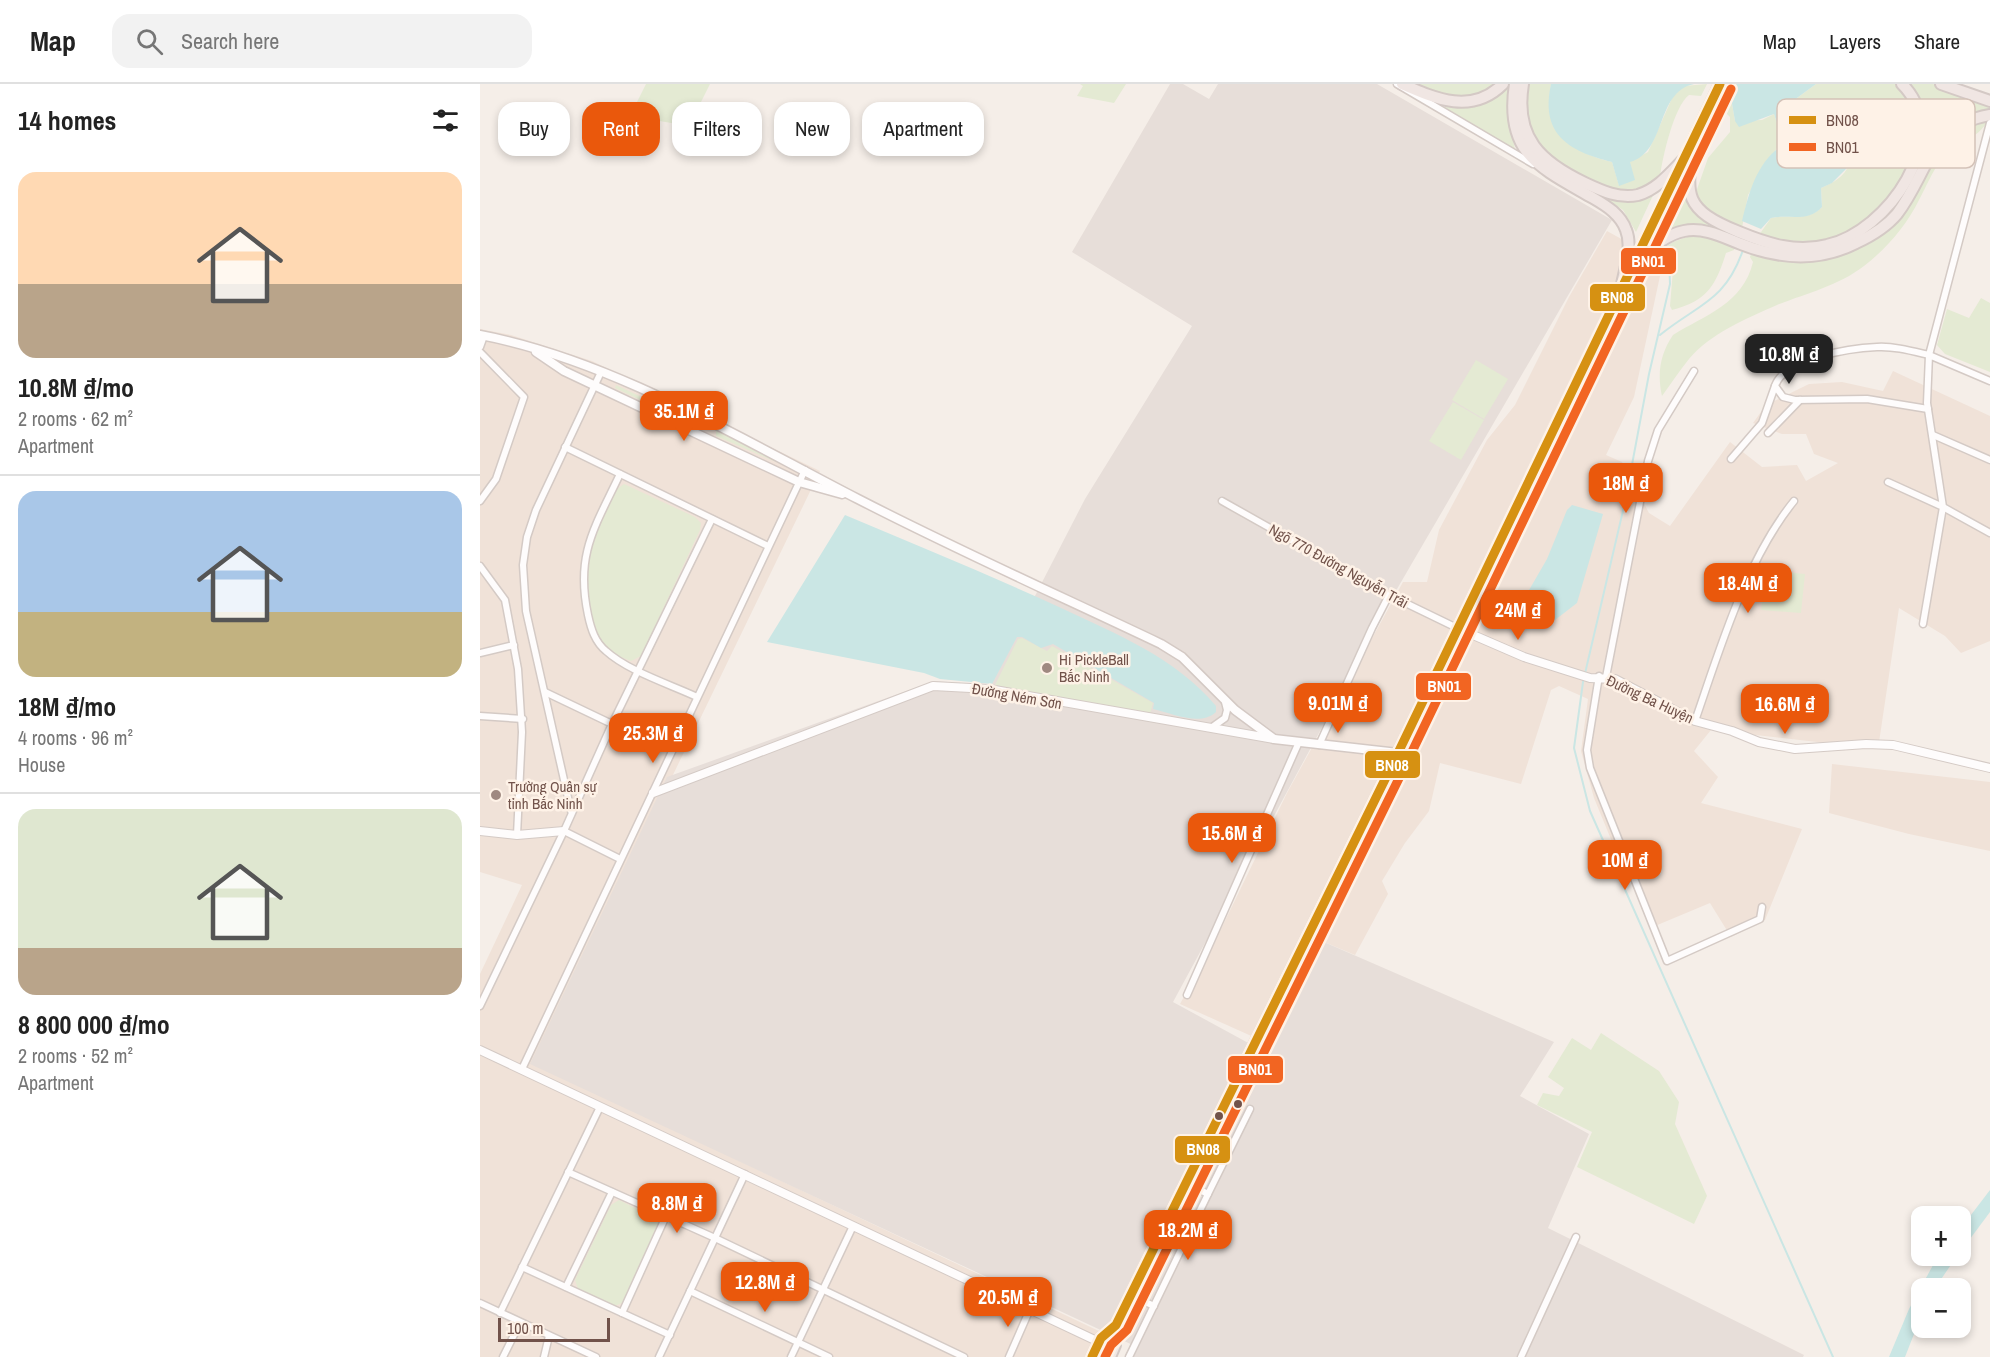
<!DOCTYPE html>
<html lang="en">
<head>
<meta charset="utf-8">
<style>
  body { margin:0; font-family:"Archivo Narrow",sans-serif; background:#f2f2f2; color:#222; height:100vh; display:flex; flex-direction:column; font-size:22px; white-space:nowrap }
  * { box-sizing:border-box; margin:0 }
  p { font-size:20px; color:#767676 }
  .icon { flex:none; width:33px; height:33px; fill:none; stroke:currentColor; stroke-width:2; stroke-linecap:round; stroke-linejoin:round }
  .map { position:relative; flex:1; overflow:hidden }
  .details { display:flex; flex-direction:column; background:#fff; width:480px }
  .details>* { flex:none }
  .hud { position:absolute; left:18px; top:18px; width:570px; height:54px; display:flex; gap:12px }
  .buttons { position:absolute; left:1431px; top:1122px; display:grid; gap:12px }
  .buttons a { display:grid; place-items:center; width:60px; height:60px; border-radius:12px; background:#fff; box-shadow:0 3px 9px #0003; font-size:30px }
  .scale { position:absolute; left:18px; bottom:15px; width:112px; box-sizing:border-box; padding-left:6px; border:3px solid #71524a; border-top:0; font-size:16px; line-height:21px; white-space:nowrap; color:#71524a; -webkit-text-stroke:4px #fef2e7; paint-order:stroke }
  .price { position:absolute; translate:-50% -51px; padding:0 14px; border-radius:12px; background:#ea580c; color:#fff; font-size:20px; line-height:39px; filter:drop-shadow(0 2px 3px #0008) }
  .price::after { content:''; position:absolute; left:50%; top:36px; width:18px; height:14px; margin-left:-9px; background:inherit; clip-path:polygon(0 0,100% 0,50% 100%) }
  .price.selected { background:#222; color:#fff }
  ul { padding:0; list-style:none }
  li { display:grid; align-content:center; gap:12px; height:318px; padding:0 18px }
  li+li { border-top:2px solid #e0e0e0 }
  li span { display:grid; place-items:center; height:186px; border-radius:18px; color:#555 }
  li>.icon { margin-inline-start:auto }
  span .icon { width:108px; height:108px; fill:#fffc; stroke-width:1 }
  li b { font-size:26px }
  h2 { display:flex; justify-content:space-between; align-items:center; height:72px; padding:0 18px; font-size:26px }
  .chip { padding:0 21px; border-radius:18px; background:#fff; box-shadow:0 3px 9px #0003; font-size:21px; line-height:54px }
  .chip.selected { background:#ea580c; color:#fff }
  header { display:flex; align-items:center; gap:36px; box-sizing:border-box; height:84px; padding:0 30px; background:#fff; border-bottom:2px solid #e0e0e0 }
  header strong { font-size:28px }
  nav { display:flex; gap:33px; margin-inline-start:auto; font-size:21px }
  .search { width:420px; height:54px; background:#f2f2f2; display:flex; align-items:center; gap:15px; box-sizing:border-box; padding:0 21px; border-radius:18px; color:#767676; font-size:22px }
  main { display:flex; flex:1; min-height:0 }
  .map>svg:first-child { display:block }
  .residential { fill:#f0e2d8 }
  .industrial { fill:#e7ded9 }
  .green { fill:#e4ead3 }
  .water { fill:#cae6e4 }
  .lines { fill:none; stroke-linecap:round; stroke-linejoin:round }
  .stream { stroke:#cae6e4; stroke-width:2 }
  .minor-casing { stroke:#d4cac5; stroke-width:9 }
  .tertiary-casing { stroke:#d4cac5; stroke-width:10 }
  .secondary-casing { stroke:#d4c9c4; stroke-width:11 }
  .trunk-casing { stroke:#d4c9c5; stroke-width:14 }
  .motorway-casing { stroke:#d4c9c5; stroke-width:14 }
  .minor { stroke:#fefcfc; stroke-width:6 }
  .tertiary { stroke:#fefcfc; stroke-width:8 }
  .secondary { stroke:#fefcfc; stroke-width:8 }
  .trunk { stroke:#f0e8e4; stroke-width:10 }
  .motorway { stroke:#f0e6e3; stroke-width:10 }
  .bus-1-casing { stroke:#fef2e7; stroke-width:14 }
  .bus-2-casing { stroke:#fef2e7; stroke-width:14 }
  .bus-1 { stroke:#d69112; stroke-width:9 }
  .bus-2 { stroke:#f26522; stroke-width:9 }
  .poi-dot { fill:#9f8981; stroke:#fef2e7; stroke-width:2 }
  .bus-dot { fill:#71524a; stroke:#fef2e7; stroke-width:2 }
  .labels { text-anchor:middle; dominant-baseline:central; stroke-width:5; stroke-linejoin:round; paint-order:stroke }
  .street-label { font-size:15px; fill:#71524a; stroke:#fef2e7 }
  .poi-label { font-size:15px; fill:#71524a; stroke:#fef2e7; text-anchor:start }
  .key { fill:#fef2e7; stroke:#d4c2b8; stroke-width:1.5 }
  .key-label { font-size:16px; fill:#71524a }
  .line-badge { stroke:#fef2e7; stroke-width:2 }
  .badge-label { font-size:16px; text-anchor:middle; font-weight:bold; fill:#fff }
</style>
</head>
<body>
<header>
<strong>Map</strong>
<div class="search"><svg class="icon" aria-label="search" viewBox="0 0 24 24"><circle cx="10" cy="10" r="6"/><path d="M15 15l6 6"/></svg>Search here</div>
<nav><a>Map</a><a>Layers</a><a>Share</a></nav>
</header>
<main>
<section class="details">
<h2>14 homes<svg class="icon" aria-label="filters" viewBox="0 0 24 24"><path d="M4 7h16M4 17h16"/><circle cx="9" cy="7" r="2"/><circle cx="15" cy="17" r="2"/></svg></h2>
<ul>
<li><span style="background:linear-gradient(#ffd9b3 60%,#b9a48a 0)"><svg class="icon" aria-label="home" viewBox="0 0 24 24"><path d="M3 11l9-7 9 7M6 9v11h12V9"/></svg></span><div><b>10.8M ₫/mo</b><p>2 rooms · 62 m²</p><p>Apartment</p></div></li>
<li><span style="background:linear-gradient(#a9c7e8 65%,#c2b280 0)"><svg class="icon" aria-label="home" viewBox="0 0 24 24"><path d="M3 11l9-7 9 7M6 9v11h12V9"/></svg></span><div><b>18M ₫/mo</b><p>4 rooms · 96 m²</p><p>House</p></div></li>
<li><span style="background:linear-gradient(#dfe7d0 75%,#b9a48a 0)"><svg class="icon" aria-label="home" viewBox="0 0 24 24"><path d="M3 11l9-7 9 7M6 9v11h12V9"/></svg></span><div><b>8 800 000 ₫/mo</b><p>2 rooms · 52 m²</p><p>Apartment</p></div></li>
</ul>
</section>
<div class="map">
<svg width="1510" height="1273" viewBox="0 0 1510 1273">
  <rect width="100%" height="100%" fill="#f5eee8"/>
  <g class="residential">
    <polygon points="1127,147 1183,178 1154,313 1126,371 1142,378 1169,429 1190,442 1250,358 1282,383 1317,381 1326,397 1358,379 1334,370 1326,350 1302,350 1273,339 1286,321 1329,300 1362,298 1403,307 1413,287 1510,332 1510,557 1481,569 1465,552 1419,524 1398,665 1231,646 1214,667 1238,693 1221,719 1322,745 1285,836 1251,853 1230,819 1175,842 1142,782 1114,714 1101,667 1108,615 1079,602 1071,606 1041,700 960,679 949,727 925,759 902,797 908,810 875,871 837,855 787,959 700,920 742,843 807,709 923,498 947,498 959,446 1007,356 1035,321 1089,213"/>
    <polygon points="0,245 31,251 112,277 340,387 116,850 65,985 621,1248 609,1273 0,1273 0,890 42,801 0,788"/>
    <polygon points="1352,680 1510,698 1510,767 1429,750 1349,729"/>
  </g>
  <polygon class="industrial" points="690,0 703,0 729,15 738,0 897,0 1132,136 917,505 693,918 783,967 837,855 1074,958 1040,1012 1109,1050 1068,1144 1324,1271 1323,1273 652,1273 657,1263 50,980 187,693 454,597 509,601 605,415 712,242 592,168"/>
  <g class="green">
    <polygon points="166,0 230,0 209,42 150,32"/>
    <polygon points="600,0 646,0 634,19 597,12 603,2"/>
    <path d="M 934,0 L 1014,0 C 989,24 961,11 934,0 Z"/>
    <polygon points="1029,0 1028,32 1035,65 960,23 992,21"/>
    <path d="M 1046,0 L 1071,0 C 1063,47 1090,68 1132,78 L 1139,101 L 1149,78 L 1168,68 L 1193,12 L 1204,2 L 1227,0 L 1221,12 L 1209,11 C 1194,22 1182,75 1180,93 C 1173,99 1166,105 1156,107 C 1133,112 1066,79 1055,58 C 1045,38 1045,22 1046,0 Z"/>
    <path d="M 1336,0 L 1416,0 C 1468,52 1408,137 1351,155 C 1326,163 1303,159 1279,151 L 1291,134 C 1308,130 1328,138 1342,123 L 1341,104 C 1352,99 1365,93 1369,80 C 1374,65 1357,38 1339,41 C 1329,42 1319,52 1310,57 L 1302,25 Z"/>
    <polygon points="1430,0 1453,0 1510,20 1510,27 1468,44 1444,70 1444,35 1440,18"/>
    <polygon points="1250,8 1255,37 1282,36 1294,30 1304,60 1297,64 1268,111 1262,144 1224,125 1215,111 1228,74 1250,48 1250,33 1242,25"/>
    <path d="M 1508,36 C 1499,55 1475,59 1461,76 C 1452,88 1446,103 1439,116 C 1426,142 1407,164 1384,182 C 1358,202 1327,209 1297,221 C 1267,234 1230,250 1209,275 C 1199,287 1191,300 1182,312 C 1177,290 1180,270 1193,251 C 1225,231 1263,220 1273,178 L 1270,173 L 1272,167 L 1322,177 L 1357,173 L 1376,165 L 1402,148 L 1455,67 L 1482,43 Z"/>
    <polygon points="1202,103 1215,130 1243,147 1232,145 1176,158"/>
    <polygon points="1174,109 1156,148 1143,126 1122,112"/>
    <path d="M 1210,152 L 1224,152 L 1255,161 L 1254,166 L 1246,169 C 1236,201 1227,217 1192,226 L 1190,222 L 1194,173 L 1183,178 L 1173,172 L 1193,158 Z"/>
    <polygon points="1501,214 1510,219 1510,288 1465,270 1457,261 1467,225 1489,234"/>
    <polygon points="996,276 1028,295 1004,335 972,316"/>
    <polygon points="136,301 202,332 204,334 202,336 135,304"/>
    <polygon points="973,318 1004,336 981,376 949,357"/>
    <polygon points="236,347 301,378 303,381 236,352"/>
    <path d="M 144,400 L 215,433 L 221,439 L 220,446 L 161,572 L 151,577 C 141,573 129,569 123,560 C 110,542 103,495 108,474 C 114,450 127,428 137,405 Z"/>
    <polygon points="1285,486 1325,490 1321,529 1281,526"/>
    <polygon points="542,554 567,567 572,562 673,619 670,630 515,601 538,555"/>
    <polygon points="1121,949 1179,987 1199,1018 1195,1040 1227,1112 1214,1140 1097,1083 1112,1048 1057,1021 1063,1009 1079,1012 1084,1004 1068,993 1092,954 1111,966"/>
    <polygon points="139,1116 179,1136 180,1140 144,1218 135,1222 98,1205 95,1196 131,1121"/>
  </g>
  <g class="water">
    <path d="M 1071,0 L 1214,0 C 1175,8 1187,68 1150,78 L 1155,96 L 1139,102 L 1132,78 C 1088,67 1060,50 1071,0 Z"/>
    <path d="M 1234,0 L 1336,0 L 1302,25 L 1310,56 C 1318,52 1327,44 1335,41 C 1359,32 1372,65 1369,82 L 1352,99 L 1341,104 L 1342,123 C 1328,139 1309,130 1291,134 L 1281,145 L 1262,137 C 1269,108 1277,77 1304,60 L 1294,30 L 1259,43 L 1255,37 L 1250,8 Z"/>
    <polygon points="1092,421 1123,430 1097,519 1075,536 1045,525 1041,520 1067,475 1087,426"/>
    <path d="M 365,431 C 437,461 509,491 579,523 C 636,550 695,573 736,622 L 736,628 C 720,643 692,629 673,625 L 674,619 L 573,560 L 561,564 L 542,553 L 537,553 L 512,600 L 460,595 L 444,589 L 287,558 Z"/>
    <polygon points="1510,1106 1510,1128 1481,1167 1481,1144"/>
    <polygon points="1458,1172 1477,1172 1455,1204 1442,1204 1441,1232 1425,1273 1409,1273 1429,1225"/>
  </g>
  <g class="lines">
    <g class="stream">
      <polyline points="1189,174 1190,200 1169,290 1145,418 1103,598 1094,664 1110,727 1353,1273"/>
      <path d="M 1180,251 C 1218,220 1245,218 1263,166"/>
    </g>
    <defs>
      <g id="minor">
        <polyline points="917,0 1053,80"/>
        <polyline points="0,263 4,252"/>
        <polyline points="0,268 44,313 16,395 0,417"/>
        <polyline points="1510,297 1449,271 1447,319 1463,423 1510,449"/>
        <path d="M 1448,325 L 1387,315 L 1315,316 L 1303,313 L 1295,302 C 1304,274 1372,264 1397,263 C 1414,262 1432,267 1449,271 L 1510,39"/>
        <polyline points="1288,349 1320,316"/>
        <polyline points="1453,351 1510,376"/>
        <polyline points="85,363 288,462"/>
        <polyline points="1251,375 1282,339 1295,302"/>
        <path d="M 140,390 C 115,443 95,470 108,531 C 111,545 115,558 126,567 C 148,587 189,600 217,613"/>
        <polyline points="1408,398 1463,423 1443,540"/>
        <polyline points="742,417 909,511 977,544"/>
        <polyline points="0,482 25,516 38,585 42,648 37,751"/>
        <polyline points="0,569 34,561"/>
        <polyline points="1119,592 1107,666 1110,684 1187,877 1280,835 1282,823"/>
        <polyline points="1126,593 1168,377 1178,346 1214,287"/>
        <polyline points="65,608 132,640"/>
        <polyline points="0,632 43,635"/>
        <path d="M 1215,637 C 1240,565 1266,476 1314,417"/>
        <polyline points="731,644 745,634 747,626 745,618"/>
        <polyline points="839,661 892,544 909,511"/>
        <polyline points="91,727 46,527 43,481 47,453 56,426 121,288"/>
        <polyline points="140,775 84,747 132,640 232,435"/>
        <polyline points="707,911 819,658"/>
        <polyline points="0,922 84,747"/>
        <polyline points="42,985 325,386"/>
        <polyline points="88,1088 235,1154 265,1090"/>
        <polyline points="728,1110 770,1025"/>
        <polyline points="42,1183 190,1251"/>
        <polyline points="86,1203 132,1108"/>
        <polyline points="210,1207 349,1273"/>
        <polyline points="650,1211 674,1222"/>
        <polyline points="0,1219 116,1273"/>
        <polyline points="20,1229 120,1023"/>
        <polyline points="142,1229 186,1132"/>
        <polyline points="23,1273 40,1239"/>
        <polyline points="64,1273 69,1252"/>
        <polyline points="179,1273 235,1154 484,1273"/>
        <polyline points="311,1273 373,1142"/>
        <polyline points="529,1273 550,1225"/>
        <polyline points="649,1273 728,1110 706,1099"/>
        <polyline points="1041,1273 1096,1153"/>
      </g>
      <g id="tertiary">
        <polyline points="977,544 1044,573 1110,594 1135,595 1215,637 1252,647 1279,658 1315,665 1386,660 1413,661 1510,684"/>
        <polyline points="173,709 453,602 509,605 794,655"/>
        <polyline points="0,747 37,751 84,747"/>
        <polyline points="0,966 619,1258"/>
      </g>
      <g id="secondary">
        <path d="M 0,251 C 132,276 259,354 378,415 C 477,466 580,512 681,560 L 702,573 L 755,626 L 794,655 L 918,669"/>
        <polyline points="56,268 84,287 319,398 362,410"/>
      </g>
      <g id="trunk">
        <polyline points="1211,61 1240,0"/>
        <polyline points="612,1273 621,1254 636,1241 918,669 1203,78"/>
        <polyline points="630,1273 635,1261 636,1241"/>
      </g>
      <g id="motorway">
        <path d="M 922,0 C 956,15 992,31 1023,0"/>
        <path d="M 1035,0 C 1024,70 1061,84 1113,114 C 1127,122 1141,131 1146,146 C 1153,163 1144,188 1141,205"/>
        <path d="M 1043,0 C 1034,54 1061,78 1105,99 C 1122,107 1139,115 1158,111 C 1178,105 1191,88 1205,74"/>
        <polyline points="1461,0 1510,17"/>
        <path d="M 1215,53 C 1206,110 1200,124 1259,148 C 1288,160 1316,169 1347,161 C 1407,148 1475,53 1422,0"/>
        <path d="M 1154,179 C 1169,167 1184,151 1204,147 C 1224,143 1243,153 1261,160 C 1299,175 1339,178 1376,159 C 1391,152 1407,142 1417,130 C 1449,88 1448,42 1510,31"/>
      </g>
    </defs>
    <use href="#minor" class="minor-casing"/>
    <use href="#tertiary" class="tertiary-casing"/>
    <use href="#secondary" class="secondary-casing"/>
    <use href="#trunk" class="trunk-casing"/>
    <use href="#motorway" class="motorway-casing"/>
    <use href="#minor" class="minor"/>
    <use href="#tertiary" class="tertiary"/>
    <use href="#secondary" class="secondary"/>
    <use href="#trunk" class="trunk"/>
    <use href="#motorway" class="motorway"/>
    <defs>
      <polyline id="bus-1" points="612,1273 621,1254 636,1241 918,669 1240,0"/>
      <polyline id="bus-2" points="625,1273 631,1261 647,1246 929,674 1251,5"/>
    </defs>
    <use href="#bus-1" class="bus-1-casing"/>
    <use href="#bus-2" class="bus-2-casing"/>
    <use href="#bus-1" class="bus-1"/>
    <use href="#bus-2" class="bus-2"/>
  </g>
  <g class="poi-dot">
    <circle cx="567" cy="584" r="6"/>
    <circle cx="16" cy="711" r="6"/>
  </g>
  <g class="bus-dot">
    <circle cx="758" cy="1020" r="5"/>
    <circle cx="739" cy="1032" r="5"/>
  </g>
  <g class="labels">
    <g class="street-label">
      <text transform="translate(859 482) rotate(29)">Ngõ 770 Đường Nguyễn Trãi</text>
      <text transform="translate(537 612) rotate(10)">Đường Ném Sơn</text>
      <text transform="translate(1170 615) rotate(25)">Đường Ba Huyện</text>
    </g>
    <g class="poi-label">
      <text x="579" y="575">Hi PickleBall<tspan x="579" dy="17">Bắc Ninh</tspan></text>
      <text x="28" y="702">Trường Quân sự<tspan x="28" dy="17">tỉnh Bắc Ninh</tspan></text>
    </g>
  </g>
  <rect x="1297" y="15" width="198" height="69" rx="9" class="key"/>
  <rect x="1309" y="32" width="27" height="8" fill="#d69112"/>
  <rect x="1309" y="59" width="27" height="8" fill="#f26522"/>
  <g class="key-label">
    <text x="1346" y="42">BN08</text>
    <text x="1346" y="69">BN01</text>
  </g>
  <g class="line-badge">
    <rect x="1140" y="163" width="57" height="28" rx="6" fill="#f26522"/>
    <rect x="1109" y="199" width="57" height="29" rx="6" fill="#d69112"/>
    <rect x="935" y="588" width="57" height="29" rx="6" fill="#f26522"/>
    <rect x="884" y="666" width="57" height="29" rx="6" fill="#d69112"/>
    <rect x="747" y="971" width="57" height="29" rx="6" fill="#f26522"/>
    <rect x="694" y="1051" width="57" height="29" rx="6" fill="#d69112"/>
  </g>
  <g class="badge-label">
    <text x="1168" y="183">BN01</text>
    <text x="1137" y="219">BN08</text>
    <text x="964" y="608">BN01</text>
    <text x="912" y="687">BN08</text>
    <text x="775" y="991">BN01</text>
    <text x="723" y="1071">BN08</text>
  </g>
</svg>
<div class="buttons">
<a>+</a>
<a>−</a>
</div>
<div class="scale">100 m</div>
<b class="price selected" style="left:1309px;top:301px">10.8M ₫</b>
<b class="price" style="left:204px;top:358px">35.1M ₫</b>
<b class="price" style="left:1146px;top:430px">18M ₫</b>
<b class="price" style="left:1268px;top:530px">18.4M ₫</b>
<b class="price" style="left:1038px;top:557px">24M ₫</b>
<b class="price" style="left:858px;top:650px">9.01M ₫</b>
<b class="price" style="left:1305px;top:651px">16.6M ₫</b>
<b class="price" style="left:173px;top:680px">25.3M ₫</b>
<b class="price" style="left:752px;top:780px">15.6M ₫</b>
<b class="price" style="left:1145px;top:807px">10M ₫</b>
<b class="price" style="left:197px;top:1150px">8.8M ₫</b>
<b class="price" style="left:708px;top:1177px">18.2M ₫</b>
<b class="price" style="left:285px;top:1229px">12.8M ₫</b>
<b class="price" style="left:528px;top:1244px">20.5M ₫</b>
<div class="hud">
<a class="chip">Buy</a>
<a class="chip selected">Rent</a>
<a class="chip">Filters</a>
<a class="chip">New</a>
<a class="chip">Apartment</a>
</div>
</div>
</main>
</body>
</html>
